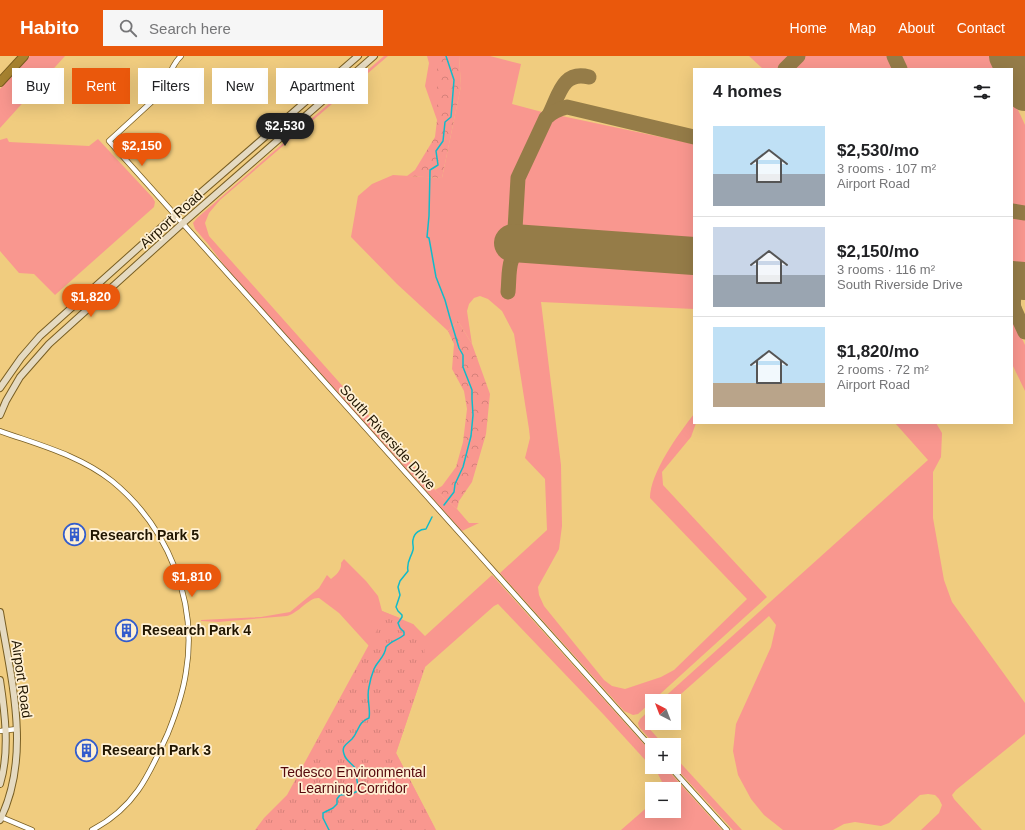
<!DOCTYPE html>
<html lang="en">
<head>
<meta charset="utf-8">
<style>
  body { margin:0; font-family:Arial,sans-serif; background:#f6f6f6; color:#202124; height:100vh; display:flex; flex-direction:column; font-size:15px; white-space:nowrap }
  * { box-sizing:border-box; margin:0 }
  p { font-size:13px; color:#757577 }
  .icon { flex:none; width:22px; height:22px; fill:none; stroke:currentColor; stroke-width:2; stroke-linecap:round; stroke-linejoin:round }
  .map { position:relative; flex:1; overflow:hidden }
  .panel { position:absolute; left:693px; top:12px; width:320px; height:356px; display:flex; flex-direction:column; background:#fff; border-radius:0px; box-shadow:0 4px 16px #0002 }
  .panel>* { flex:none }
  .guide { position:absolute; left:12px; top:12px; width:380px; height:36px; display:flex; gap:8px }
  .needle { width:26px; rotate:318deg }
  .controls { position:absolute; left:645px; top:638px; display:grid; gap:8px }
  .controls a { display:grid; place-items:center; width:36px; height:36px; border-radius:0px; background:#fff; box-shadow:0 4px 16px #0002; font-size:20px }
  .price { position:absolute; translate:-50% -34px; padding:0 9px; border-radius:14px; background:#ea580c; color:#fff; font-size:13px; line-height:26px; filter:drop-shadow(0 1px 2px #0008) }
  .price::after { content:''; position:absolute; left:50%; top:24px; width:12px; height:9px; margin-left:-6px; background:inherit; clip-path:polygon(0 0,100% 0,50% 100%) }
  .price.selected { background:#222; color:#fff }
  ul { padding:0; list-style:none }
  li { display:flex; align-items:center; gap:12px; height:100px; padding:0 20px }
  li+li { border-top:1px solid #e0e0e0 }
  li span { display:grid; place-items:center; flex:none; width:112px; height:80px; border-radius:0px; color:#555 }
  li>.icon { margin-inline-start:auto }
  span .icon { width:48px; height:48px; fill:#fffc; stroke-width:1 }
  li b { font-size:17px }
  h2 { display:flex; justify-content:space-between; align-items:center; height:48px; padding:0 20px; font-size:17px }
  .tag { padding:0 14px; border-radius:0px; background:#fff; box-shadow:0 4px 16px #0002; font-size:14px; line-height:36px }
  .tag.selected { background:#ea580c; color:#fff }
  header { display:flex; align-items:center; gap:24px; box-sizing:border-box; height:56px; padding:0 20px; background:#ea580c; color:#fff }
  header strong { font-size:19px }
  nav { display:flex; gap:22px; margin-inline-start:auto; font-size:14px }
  .search { width:280px; height:36px; background:#f6f6f6; display:flex; align-items:center; gap:10px; box-sizing:border-box; padding:0 14px; border-radius:0px; color:#757577; font-size:15px }
  .map>svg:first-child { display:block }
  .grass { fill:#f9978f }
  .forest { fill:url(#forest-crowns) }
  .park { fill:url(#park-tufts) }
  .lines { fill:none; stroke-linecap:round; stroke-linejoin:round }
  .stream { stroke:#12bac9; stroke-width:1.5 }
  .taxiway { stroke:#957c48; stroke-width:15 }
  .runway { stroke:#957c48; stroke-width:38 }
  .minor-casing { stroke:#785e23; stroke-width:6 }
  .secondary-casing { stroke:#785e23; stroke-width:8 }
  .motorway-casing { stroke:#785c1f; stroke-width:10 }
  .minor { stroke:#fff; stroke-width:4.5 }
  .secondary { stroke:#e5dac1; stroke-width:6 }
  .motorway { stroke:#a78330; stroke-width:8 }
  .labels { text-anchor:middle; dominant-baseline:central; stroke-width:3.5; stroke-linejoin:round; paint-order:stroke }
  .street-label { font-size:14px; fill:#201500; stroke:#fff0d3 }
  .poi-label { font-size:14px; font-weight:bold; fill:#201500; stroke:#fff0d3; text-anchor:start }
  .park-label { font-size:14px; fill:#56080c; stroke:#fff0d3 }
</style>
</head>
<body>
<header>
<strong>Habito</strong>
<div class="search"><svg class="icon" aria-label="search" viewBox="0 0 24 24"><circle cx="10" cy="10" r="6"/><path d="M15 15l6 6"/></svg>Search here</div>
<nav><a>Home</a><a>Map</a><a>About</a><a>Contact</a></nav>
</header>
<div class="map">
<svg width="1025" height="774" viewBox="0 0 1025 774">
  <defs>
    <pattern id="forest-crowns" width="20" height="18" patternUnits="userSpaceOnUse"><rect width="20" height="18" fill="#f9978f"/><path d="M2 6a3 3 0 1 1 6 0M12 15a3 3 0 1 1 6 0" fill="none" stroke="#d5817a"/></pattern>
    <pattern id="park-tufts" width="24" height="20" patternUnits="userSpaceOnUse"><rect width="24" height="20" fill="#f9978f"/><path d="M3 7l-1-3M5 7V3M7 7l1-3M15 17l-1-3M17 17v-4M19 17l1-3" fill="none" stroke="#d5817a"/></pattern>
  </defs>
  <rect width="100%" height="100%" fill="#f0cc7f"/>
  <g class="grass">
    <polygon points="30,0 65,0 0,72 0,33"/>
    <polygon points="384,0 388,0 220,144 209,157 205,167 209,180 435,434 457,453 469,467 479,467 462,475 227,213 208,188 195,173 193,167 197,162"/>
    <polygon points="427,0 437,0 437,64 425,30 429,7"/>
    <path d="M 459,0 L 490,0 L 521,8 L 512,48 L 542,56 L 512,121 L 502,235 L 512,236 L 514,205 L 518,197 L 694,210 L 694,253 L 541,246 L 561,409 L 562,470 L 559,493 L 538,531 L 539,539 L 544,550 L 604,624 L 612,630 L 625,633 L 661,621 L 674,614 L 747,543 L 650,442 C 650,417 679,377 694,358 L 694,367 L 696,367 L 691,381 L 662,416 L 663,429 L 767,541 L 638,658 L 633,659 L 624,655 L 500,517 L 547,474 L 545,423 L 525,402 L 530,382 L 529,373 L 514,278 L 502,255 L 488,243 L 480,240 L 474,242 L 469,248 L 467,255 L 472,288 L 458,265 L 448,275 L 397,228 L 351,181 L 358,140 L 372,128 L 393,119 L 442,122 L 461,30 Z"/>
    <polygon points="749,0 791,0 779,13 763,13"/>
    <polygon points="803,0 887,0 893,13 791,13"/>
    <polygon points="898,0 992,0 999,13 904,13"/>
    <polygon points="1012,41 1025,69 1025,151 1012,149"/>
    <polygon points="557,59 694,88 694,191 522,179 519,168 522,123 550,66"/>
    <polygon points="7,82 9,86 89,90 98,83 153,142 155,146 154,151 55,239 34,218 19,217 0,195 0,84"/>
    <polygon points="1012,160 1025,162 1025,214 1012,213"/>
    <polygon points="1012,262 1025,289 1025,335 1012,308"/>
    <polygon points="895,367 936,367 942,377 941,401 933,416 933,462 944,524 952,546 1025,647 1025,678 956,734 952,739 954,743 982,774 921,774 939,757 942,749 939,743 935,739 928,738 920,739 889,767 881,770 855,766 844,768 833,774 783,774 764,759 751,743 738,719 733,695 736,668 771,591 776,569 769,560 673,645 660,645 928,404"/>
    <path d="M 344,503 L 366,525 L 378,540 L 382,555 L 400,562 L 369,590 L 339,557 L 319,542 C 309,541 300,556 287,560 L 218,566 L 201,565 L 201,564 L 261,561 L 290,556 L 319,532 L 327,519 L 331,523 C 336,519 342,514 341,507 Z"/>
    <polygon points="492,519 652,697 652,711 665,711 722,774 621,774 652,747 652,755 674,755 674,733 662,733 662,726 658,718 604,659 498,548 494,550 425,611 396,697 436,774 392,702 413,568 425,580"/>
    <polygon points="652,652 652,664 646,669 664,689 655,689 639,671 638,667 640,663"/>
    <polygon points="674,700 742,774 733,774 674,710"/>
  </g>
  <g class="forest">
    <polygon points="437,0 459,0 461,30 442,122 407,120 415,114 435,81 437,64"/>
    <polygon points="458,265 472,288 490,338 486,378 472,426 459,445 457,453 435,434 442,430 456,411 463,386 467,353 464,335 452,313 454,288 448,275"/>
  </g>
  <polygon class="park" points="382,555 413,568 424,581 425,611 396,697 436,774 255,774 264,762 287,739 378,572"/>
  <g class="lines">
    <g class="stream">
      <polyline points="444,449 454,436 455,428 463,411 471,380 473,359 472,343 472,334 463,311 463,299 459,292 450,262 445,244 436,221 429,182 427,181 429,160 430,114 438,109 436,95 443,85 445,66 451,61 454,24 446,0"/>
      <path d="M 329,774 L 323,762 L 323,757 L 333,752 L 337,748 L 337,743 L 340,739 L 351,738 L 358,735 C 359,728 355,723 357,715 C 354,708 346,706 344,698 C 341,690 347,688 352,683 C 359,675 358,666 369,662 C 371,652 366,642 369,631 C 370,625 372,618 374,613 C 378,604 385,601 386,591 C 391,585 398,584 404,579 L 404,576 L 400,572 L 398,567 L 402,561 L 402,559 L 398,555 L 396,551 L 400,539 L 398,531 L 400,525 L 408,515 C 406,506 411,502 413,494 C 414,491 412,487 413,484 C 414,477 420,473 426,473 L 432,461"/>
    </g>
    <g class="taxiway">
      <polyline points="894,0 900,13"/>
      <polyline points="785,13 798,0"/>
      <path d="M 549,59 C 559,40 562,14 589,21"/>
      <polyline points="1012,155 1025,157"/>
      <polyline points="674,198 694,199"/>
      <path d="M 508,236 C 510,215 506,200 526,188 L 520,182 L 515,173 L 518,122 L 546,62 C 552,56 558,53 567,51 L 694,81"/>
      <polyline points="1012,248 1025,276"/>
      <path d="M 1014,253 C 1012,241 1015,234 1025,228"/>
    </g>
    <g class="runway">
      <polyline points="1008,0 1025,36"/>
      <polyline points="513,187 694,200"/>
      <polyline points="1012,224 1025,225"/>
    </g>
    <defs>
      <g id="minor">
        <path d="M 181,0 C 169,11 168,28 158,40 L 109,85 L 652,692"/>
        <path d="M 0,375 C 39,389 79,399 112,425 C 168,471 198,545 186,616 C 183,637 176,657 168,677 C 149,719 135,752 92,774"/>
        <polyline points="0,675 17,673"/>
        <polyline points="670,711 727,774"/>
        <polyline points="1,761 32,774"/>
      </g>
      <g id="secondary">
        <polyline points="0,332 21,302 40,280 175,159 358,0"/>
        <polyline points="0,359 6,345 20,321 49,288 183,167 374,0"/>
        <path d="M 0,556 C 11,623 32,699 0,764"/>
        <path d="M 0,624 C 5,657 10,696 0,728"/>
      </g>
      <polyline id="motorway" points="0,26 24,0"/>
    </defs>
    <use href="#minor" class="minor-casing"/>
    <use href="#secondary" class="secondary-casing"/>
    <use href="#motorway" class="motorway-casing"/>
    <use href="#minor" class="minor"/>
    <use href="#secondary" class="secondary"/>
    <use href="#motorway" class="motorway"/>
  </g>
  <defs>
    <symbol id="building-ring" viewBox="-11 -11 22 22"><circle r="9.5" fill="#fff0d3" stroke="#335ccc" stroke-width="1.5"/><path d="M-4-6H4V6H1V3H-1V6H-4ZM-2.5-4.3h1.7v1.8h-1.7ZM.8-4.3h1.7v1.8H.8ZM-2.5-1h1.7V.8h-1.7ZM.8-1h1.7V.8H.8Z" fill="#335ccc"/></symbol>
  </defs>
  <g fill-rule="evenodd">
    <use href="#building-ring" x="62" y="466" width="25" height="25"/>
    <use href="#building-ring" x="114" y="562" width="25" height="25"/>
    <use href="#building-ring" x="74" y="682" width="25" height="25"/>
  </g>
  <g class="labels">
    <g class="street-label">
      <text transform="translate(171 163) rotate(-42)">Airport Road</text>
      <text transform="translate(388 381) rotate(48)">South Riverside Drive</text>
      <text transform="translate(22 623) rotate(82)">Airport Road</text>
    </g>
    <g class="poi-label">
      <text x="90" y="479">Research Park 5</text>
      <text x="142" y="574">Research Park 4</text>
      <text x="102" y="694">Research Park 3</text>
    </g>
    <g class="park-label">
      <text x="353" y="716">Tedesco Environmental<tspan x="353" dy="16">Learning Corridor</tspan></text>
    </g>
  </g>
</svg>
<div class="controls">
<a><svg class="needle" viewBox="-14 -14 28 28"><path d="M0-13l5 13h-10z" fill="#e53935"/><path d="M0 13l5-13h-10z" fill="#757577"/></svg></a>
<a>+</a>
<a>−</a>
</div>
<b class="price selected" style="left:285px;top:91px">$2,530</b>
<b class="price" style="left:142px;top:111px">$2,150</b>
<b class="price" style="left:91px;top:262px">$1,820</b>
<b class="price" style="left:192px;top:542px">$1,810</b>
<div class="guide">
<a class="tag">Buy</a>
<a class="tag selected">Rent</a>
<a class="tag">Filters</a>
<a class="tag">New</a>
<a class="tag">Apartment</a>
</div>
<section class="panel">
<h2>4 homes<svg class="icon" aria-label="filters" viewBox="0 0 24 24"><path d="M4 7h16M4 17h16"/><circle cx="9" cy="7" r="2"/><circle cx="15" cy="17" r="2"/></svg></h2>
<ul>
<li><span style="background:linear-gradient(#bfe0f5 60%,#9aa5b1 0)"><svg class="icon" aria-label="home" viewBox="0 0 24 24"><path d="M3 11l9-7 9 7M6 9v11h12V9"/></svg></span><div><b>$2,530/mo</b><p>3 rooms · 107 m²</p><p>Airport Road</p></div></li>
<li><span style="background:linear-gradient(#c9d6e8 60%,#9aa5b1 0)"><svg class="icon" aria-label="home" viewBox="0 0 24 24"><path d="M3 11l9-7 9 7M6 9v11h12V9"/></svg></span><div><b>$2,150/mo</b><p>3 rooms · 116 m²</p><p>South Riverside Drive</p></div></li>
<li><span style="background:linear-gradient(#bfe0f5 70%,#b9a48a 0)"><svg class="icon" aria-label="home" viewBox="0 0 24 24"><path d="M3 11l9-7 9 7M6 9v11h12V9"/></svg></span><div><b>$1,820/mo</b><p>2 rooms · 72 m²</p><p>Airport Road</p></div></li>
</ul>
</section>
</div>
</body>
</html>
